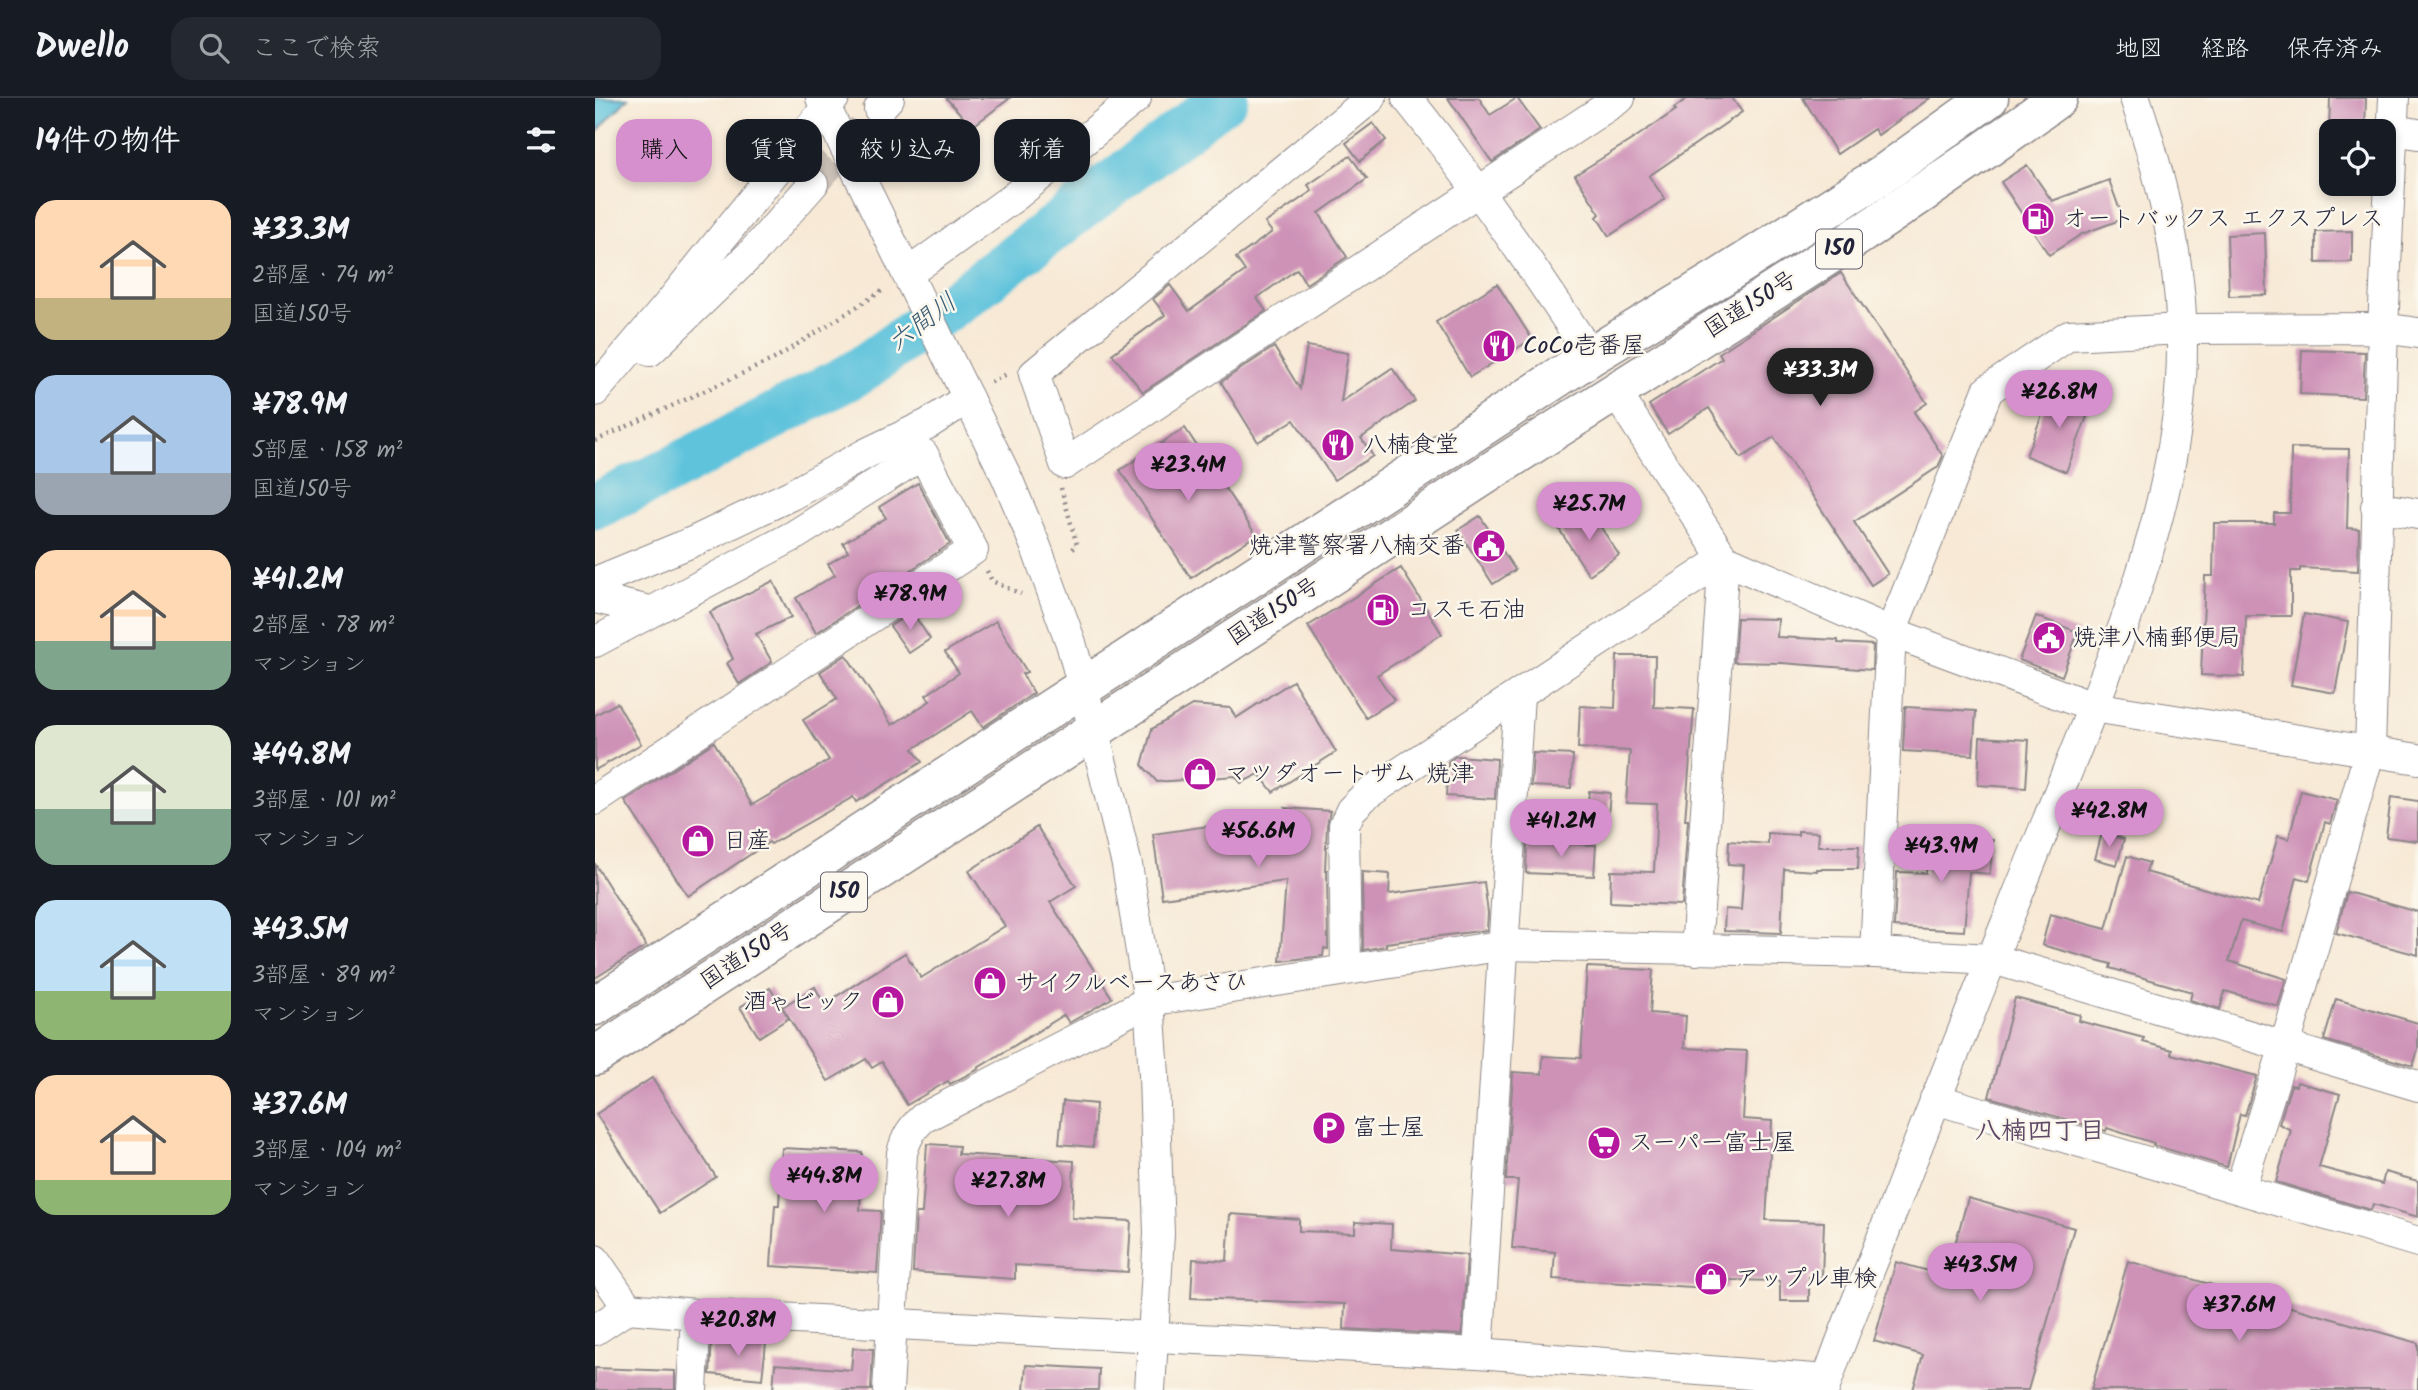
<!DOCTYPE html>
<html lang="ja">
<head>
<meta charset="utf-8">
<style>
  body { margin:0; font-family:Kalam,"Klee One",sans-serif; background:#242831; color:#f1f3f6; height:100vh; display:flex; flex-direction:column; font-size:26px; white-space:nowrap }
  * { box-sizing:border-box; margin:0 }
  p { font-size:23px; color:#9ea1a6 }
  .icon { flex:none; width:38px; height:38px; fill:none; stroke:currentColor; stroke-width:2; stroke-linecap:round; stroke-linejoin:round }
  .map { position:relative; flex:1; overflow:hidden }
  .drawer { display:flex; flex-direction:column; background:#171b24; width:595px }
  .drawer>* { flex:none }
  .guide { position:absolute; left:21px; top:21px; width:665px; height:63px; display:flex; gap:14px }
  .buttons { position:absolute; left:1724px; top:21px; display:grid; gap:14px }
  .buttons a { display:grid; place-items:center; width:77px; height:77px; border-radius:14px; background:#171b24; box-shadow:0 4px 10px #0003; font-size:35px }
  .price { position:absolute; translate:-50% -60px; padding:0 16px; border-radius:24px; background:#d690ce; color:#111; font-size:23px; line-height:46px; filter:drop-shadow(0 2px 4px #0008) }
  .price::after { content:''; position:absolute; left:50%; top:42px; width:21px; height:16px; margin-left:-10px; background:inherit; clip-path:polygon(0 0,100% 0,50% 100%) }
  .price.on { background:#222; color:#fff }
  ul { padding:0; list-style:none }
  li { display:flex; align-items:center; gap:21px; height:175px; padding:0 35px }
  li span { display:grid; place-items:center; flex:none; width:196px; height:140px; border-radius:21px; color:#555 }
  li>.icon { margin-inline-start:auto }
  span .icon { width:84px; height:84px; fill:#fffc; stroke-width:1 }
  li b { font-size:30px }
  h2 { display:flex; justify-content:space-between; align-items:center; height:84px; padding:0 35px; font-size:30px }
  .tag { padding:0 24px; border-radius:21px; background:#171b24; box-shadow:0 4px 10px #0003; font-size:24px; line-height:63px }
  .tag.on { background:#d690ce; color:#111 }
  header { display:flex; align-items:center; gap:42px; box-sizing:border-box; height:98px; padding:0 35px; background:#171b24; border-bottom:2px solid #363941 }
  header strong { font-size:33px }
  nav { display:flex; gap:38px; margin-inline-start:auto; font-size:24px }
  .search { width:490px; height:63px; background:#242831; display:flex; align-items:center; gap:18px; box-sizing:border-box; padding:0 24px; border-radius:21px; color:#9ea1a6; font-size:26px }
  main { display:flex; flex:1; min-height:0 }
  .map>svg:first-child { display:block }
  .water { fill:#5fc3dc; stroke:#40728c; stroke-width:2 }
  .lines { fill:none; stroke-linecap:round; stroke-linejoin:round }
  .river { stroke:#5fc3dc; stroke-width:47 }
  .building { fill:#ce92b7 }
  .minor-tunnel { stroke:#ccc1b6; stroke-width:30; stroke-dasharray:30 15; stroke-linecap:butt }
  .minor-casing { stroke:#8c8688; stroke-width:32 }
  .highway-casing { stroke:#8c8688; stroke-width:41 }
  .path { stroke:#8c8688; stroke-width:4.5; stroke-dasharray:2 5; stroke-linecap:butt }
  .minor { stroke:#fff; stroke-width:30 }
  .highway { stroke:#fff; stroke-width:38 }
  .labels { text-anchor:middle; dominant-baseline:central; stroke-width:5; stroke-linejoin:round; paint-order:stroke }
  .shield { fill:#fbf7ec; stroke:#636270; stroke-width:2 }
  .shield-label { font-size:23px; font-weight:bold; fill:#22223b }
  .poi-label { font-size:24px; fill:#22223b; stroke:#fbf7ec; text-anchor:start }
  .street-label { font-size:24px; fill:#22223b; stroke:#fbf7ec }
  .water-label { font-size:26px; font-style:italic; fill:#375a73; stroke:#fbf7ec }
  .neighbourhood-label { font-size:26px; font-weight:bold; fill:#5e4966; stroke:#fbf7ec }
</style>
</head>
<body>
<header>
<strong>Dwello</strong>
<div class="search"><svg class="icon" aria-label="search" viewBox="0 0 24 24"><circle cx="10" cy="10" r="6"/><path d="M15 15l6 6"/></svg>ここで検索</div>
<nav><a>地図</a><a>経路</a><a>保存済み</a></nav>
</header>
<main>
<section class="drawer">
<h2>14件の物件<svg class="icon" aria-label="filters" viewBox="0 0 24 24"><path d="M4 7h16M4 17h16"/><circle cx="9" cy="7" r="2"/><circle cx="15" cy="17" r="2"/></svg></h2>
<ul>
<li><span style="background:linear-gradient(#ffd9b3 70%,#c2b280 0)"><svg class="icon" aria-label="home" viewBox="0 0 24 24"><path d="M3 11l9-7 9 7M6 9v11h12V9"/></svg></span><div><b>¥33.3M</b><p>2部屋 · 74 m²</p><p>国道150号</p></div></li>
<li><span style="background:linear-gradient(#a9c7e8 70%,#9aa5b1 0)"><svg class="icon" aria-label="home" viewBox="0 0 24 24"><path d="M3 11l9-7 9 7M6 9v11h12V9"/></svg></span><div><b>¥78.9M</b><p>5部屋 · 158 m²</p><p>国道150号</p></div></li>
<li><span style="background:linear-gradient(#ffd9b3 65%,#7fa58c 0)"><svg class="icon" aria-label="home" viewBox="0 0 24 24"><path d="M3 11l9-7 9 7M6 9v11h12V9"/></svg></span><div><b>¥41.2M</b><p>2部屋 · 78 m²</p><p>マンション</p></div></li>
<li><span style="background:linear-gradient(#dfe7d0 60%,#7fa58c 0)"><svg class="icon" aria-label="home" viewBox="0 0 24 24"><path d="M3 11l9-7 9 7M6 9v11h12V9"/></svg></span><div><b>¥44.8M</b><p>3部屋 · 101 m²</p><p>マンション</p></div></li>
<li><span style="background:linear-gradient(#bfe0f5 65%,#8fb573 0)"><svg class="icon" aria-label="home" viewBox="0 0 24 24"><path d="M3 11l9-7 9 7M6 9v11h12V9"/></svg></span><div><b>¥43.5M</b><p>3部屋 · 89 m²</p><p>マンション</p></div></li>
<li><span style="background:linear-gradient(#ffd9b3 75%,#8fb573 0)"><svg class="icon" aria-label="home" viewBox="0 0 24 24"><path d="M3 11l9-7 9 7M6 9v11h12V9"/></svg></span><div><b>¥37.6M</b><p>3部屋 · 104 m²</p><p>マンション</p></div></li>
</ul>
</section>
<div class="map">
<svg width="1823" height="1292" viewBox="0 0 1823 1292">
  <rect width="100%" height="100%" fill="#fbf7ec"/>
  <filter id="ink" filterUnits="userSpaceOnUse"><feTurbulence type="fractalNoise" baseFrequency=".0143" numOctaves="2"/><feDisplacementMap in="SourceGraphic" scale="14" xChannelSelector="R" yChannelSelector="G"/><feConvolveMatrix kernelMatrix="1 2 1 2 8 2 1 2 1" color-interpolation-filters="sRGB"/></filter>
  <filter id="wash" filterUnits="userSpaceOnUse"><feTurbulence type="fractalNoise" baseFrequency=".00686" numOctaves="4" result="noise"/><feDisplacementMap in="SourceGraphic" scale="28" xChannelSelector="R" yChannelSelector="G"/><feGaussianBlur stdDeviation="1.57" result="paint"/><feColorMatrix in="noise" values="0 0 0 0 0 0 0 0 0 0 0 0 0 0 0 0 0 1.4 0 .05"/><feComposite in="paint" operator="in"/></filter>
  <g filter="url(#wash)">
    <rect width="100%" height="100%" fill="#f7e9d5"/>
    <polygon class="water" points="0,0 33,0 0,36"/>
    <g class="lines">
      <polyline class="river" points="0,408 68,376 263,274 373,195 630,0"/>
    </g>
    <g id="blocks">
      <g class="building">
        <polygon points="351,0 415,0 377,29"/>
        <polygon points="853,0 884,0 895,17 922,0 945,32 897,64"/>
        <polygon points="1093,0 1137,0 1147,14 1054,78 1070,101 1014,138 1002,119 1005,116 980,77 1038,41 1081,12 1079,10"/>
        <polygon points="1208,0 1335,0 1283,37 1279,31 1242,56"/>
        <polygon points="1735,0 1771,0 1770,33 1734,33"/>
        <polygon points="778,25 791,42 765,63 751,45"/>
        <polygon points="755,58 772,81 724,115 752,159 711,186 702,171 662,200 671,213 548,294 517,256 570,217 558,201 575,187 594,213 650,173 641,160 677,134 670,125 717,93 713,87"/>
        <polygon points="1432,67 1457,103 1514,82 1528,121 1487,136 1454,157 1406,84"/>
        <polygon points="1757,133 1757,164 1721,165 1721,134"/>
        <polygon points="1670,135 1672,197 1634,198 1632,137"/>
        <polygon points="1246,175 1332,305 1319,314 1348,358 1343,369 1259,424 1293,476 1276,487 1179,339 1146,360 1114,310 1073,336 1054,307 1127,260 1124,255"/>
        <polygon points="902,186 937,241 875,279 841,224"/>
        <polygon points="712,248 753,255 746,304 797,270 820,303 766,340 778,358 739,382 699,322 663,344 626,284 679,249 705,291"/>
        <polygon points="1707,252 1770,254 1768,299 1705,296"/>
        <polygon points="1458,289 1497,305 1471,374 1431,358"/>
        <polygon points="590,330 661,437 596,480 525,372"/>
        <polygon points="1696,350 1754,351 1752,430 1764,431 1763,473 1705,470 1705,473 1696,473 1696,518 1651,518 1649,579 1606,577 1610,478 1618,478 1619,425 1679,425 1679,415 1695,415"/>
        <polygon points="323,385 355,446 221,535 201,500 240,477 233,466 253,454 248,445 291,420 284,409"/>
        <polygon points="994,411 1024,457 994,477 964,431"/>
        <polygon points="885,418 920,472 898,486 863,432"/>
        <polygon points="806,470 847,536 782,577 799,602 771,620 713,528"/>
        <polygon points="178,483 196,519 161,536 177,564 144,586 132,565 138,561 115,514"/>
        <polygon points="317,514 335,541 314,555 295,528"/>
        <polygon points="1709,516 1753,524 1740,595 1696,587"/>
        <polygon points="1441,518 1483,534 1467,578 1424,562"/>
        <polygon points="1142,520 1183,521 1182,539 1243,542 1243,545 1278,547 1277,572 1187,565 1139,564"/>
        <polygon points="401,523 432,574 427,576 439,595 388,629 377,613 318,651 327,664 261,704 258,699 176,746 174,744 93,798 30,703 119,644 157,707 234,662 208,622 242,601 225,574 251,557 297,627 335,603 331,597 364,575 350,554"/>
        <polygon points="1022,558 1060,558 1059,609 1099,611 1090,722 1093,722 1087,807 1015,804 1016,773 1059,774 1062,706 1031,705 1035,653 983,650 985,608 1020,610"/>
        <polygon points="698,583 741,654 678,694 664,676 646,685 640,678 562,684 547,667 557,631 597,607 635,610 641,620"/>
        <polygon points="22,605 46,646 0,672 0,617"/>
        <polygon points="1310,609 1381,613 1378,657 1308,653"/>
        <polygon points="1385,639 1434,642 1431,690 1383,687"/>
        <polygon points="938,655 978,657 976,690 936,688"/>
        <polygon points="861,658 902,661 900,701 851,698 853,664"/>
        <polygon points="994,693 1015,695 1012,730 991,729"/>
        <polygon points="1706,693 1742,702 1735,726 1730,724 1714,783 1702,779 1688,834 1646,823 1634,863 1691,881 1683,908 1630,893 1625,911 1595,902 1597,894 1515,870 1516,866 1447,847 1455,816 1511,831 1532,758 1554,765 1551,774 1663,806 1683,738 1694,741"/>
        <polygon points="1796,699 1823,703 1823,743 1791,739"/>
        <polygon points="691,710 735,713 732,727 730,772 732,772 733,851 729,850 728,858 685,863 691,783 567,800 558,736 696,716"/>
        <polygon points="442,729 481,788 455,804 517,900 474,925 469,917 383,970 384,971 355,986 353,983 312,1007 287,964 277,970 271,961 233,983 187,909 220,889 229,906 310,855 326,880 410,828 374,773"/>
        <polygon points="1203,733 1224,734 1223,748 1264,748 1263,771 1222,771 1222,773 1189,771 1186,835 1129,833 1130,811 1146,812 1149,767 1133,766 1134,743 1173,746 1173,735 1203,737"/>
        <polygon points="1507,735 1529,741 1522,767 1500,761"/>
        <polygon points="1334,737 1398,742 1395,776 1374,774 1369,833 1299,829 1302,774 1331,775"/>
        <polygon points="932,744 1001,747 999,778 931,775"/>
        <polygon points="0,766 51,848 0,880"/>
        <polygon points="767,774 795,776 794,796 889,784 893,815 892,832 791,845 791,848 768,852"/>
        <polygon points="1752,794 1823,814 1823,857 1741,835"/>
        <polygon points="992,869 1058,872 1055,915 1091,918 1089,950 1152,953 1148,1021 1177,1023 1171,1122 1229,1124 1227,1179 1214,1179 1214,1203 1185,1203 1185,1183 1133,1182 1132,1191 958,1181 960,1154 917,1150 923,1082 911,1082 918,974 947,976 948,958 986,960"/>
        <polygon points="175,890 194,920 164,939 145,909"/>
        <polygon points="1420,900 1485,917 1484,923 1549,940 1548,944 1577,952 1576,956 1662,978 1650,1017 1645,1016 1632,1069 1558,1047 1559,1045 1512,1030 1511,1033 1394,999"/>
        <polygon points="1741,901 1823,925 1823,952 1818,968 1729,942"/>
        <polygon points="57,980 121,1079 65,1115 1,1016"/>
        <polygon points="1702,984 1745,996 1724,1069 1787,1086 1790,1074 1823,1083 1823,1119 1778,1106 1776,1112 1681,1084 1696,1032 1684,1026 1696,987 1701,988"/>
        <polygon points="468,1003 501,1006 498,1049 464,1046"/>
        <polygon points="332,1046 364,1048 363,1056 479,1063 477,1120 536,1123 533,1174 420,1167 420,1181 318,1174 321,1115 327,1115"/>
        <polygon points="187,1050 267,1054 265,1112 286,1113 282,1175 176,1168 180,1107 184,1107"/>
        <polygon points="1373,1100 1479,1130 1433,1292 1318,1292 1328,1257 1279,1243 1301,1164 1351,1178"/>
        <polygon points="635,1116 704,1121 704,1133 760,1135 760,1124 797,1126 796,1151 872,1157 867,1237 749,1231 750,1206 596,1200 598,1161 632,1163"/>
        <polygon points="1533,1163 1823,1245 1823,1292 1496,1292"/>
        <polygon points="117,1240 171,1245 167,1281 115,1276"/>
        <polygon points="258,1250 278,1251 276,1292 178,1292 180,1266 256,1272"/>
        <polygon points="431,1267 504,1271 503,1292 429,1292"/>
        <polygon points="0,1270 80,1273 80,1292 0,1292"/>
      </g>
    </g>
  </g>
  <g filter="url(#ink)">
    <use href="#blocks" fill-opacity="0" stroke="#8c8688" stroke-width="2"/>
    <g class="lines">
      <polyline class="minor-tunnel" points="218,86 284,11"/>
      <defs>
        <g id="minor">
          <polyline points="226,0 412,380 441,449 476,545 488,589 532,767 554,903 559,977 564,1136 555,1292"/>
          <polyline points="776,0 439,276 470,366 1025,0"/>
          <path d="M 812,0 C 879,83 938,169 996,258"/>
          <polyline points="284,11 294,0"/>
          <polyline points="1798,32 1823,36"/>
          <polyline points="312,176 419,99 541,0"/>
          <polyline points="55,253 157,155 218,86"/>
          <polyline points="0,293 73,207 239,0"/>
          <polyline points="1020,293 1129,461 1296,534 1498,609 1823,661"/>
          <polyline points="1781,409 1823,416"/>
          <polyline points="0,484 102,442 196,397 272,355 333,326 373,300"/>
          <polyline points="0,500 55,513"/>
          <polyline points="0,544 200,437 328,356 378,452 0,702"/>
          <polyline points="1101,852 1129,461"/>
          <polyline points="1280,855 1296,534 1393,292 1474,237 1587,231 1788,230 1823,235"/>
          <polyline points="751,871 749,727 756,712 771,697 1129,461"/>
          <polyline points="1340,1001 1823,1144"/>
          <polyline points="1645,1091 1690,948 1775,652 1788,230 1799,0"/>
          <polyline points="0,1162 33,1210 101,1216 883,1255 1232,1282"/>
          <polyline points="0,1232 33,1210"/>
          <polyline points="883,1255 924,597"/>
          <polyline points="97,1292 101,1216"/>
          <path d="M 293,1292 L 307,1055 C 311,1040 316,1031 328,1020 L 554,903 L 910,847 L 1280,855 L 1398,861 L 1823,988"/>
          <path d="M 1229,1292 C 1246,1238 1270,1185 1290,1132 C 1348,979 1411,827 1472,674 C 1521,553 1578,413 1586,282 C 1592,185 1570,90 1540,0"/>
        </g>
        <g id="highway">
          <polyline points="0,908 996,258 1126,179 1294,72 1394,0"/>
          <path d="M 0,958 C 299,762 598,566 898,372 C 1087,250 1281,133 1463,0"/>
        </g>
      </defs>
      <use href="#minor" class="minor-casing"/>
      <use href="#highway" class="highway-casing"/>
      <g class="path">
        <polyline points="396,284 414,275"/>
        <polyline points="0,343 179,261 290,191"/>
        <polyline points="466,390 482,447 475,454"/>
        <polyline points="392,473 397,483 426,496"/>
      </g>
      <use href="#minor" class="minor"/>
      <use href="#highway" class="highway"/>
    </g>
  </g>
  <defs>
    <symbol id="fuel-disc" viewBox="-11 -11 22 22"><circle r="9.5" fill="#b5179e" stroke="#fbf7ec"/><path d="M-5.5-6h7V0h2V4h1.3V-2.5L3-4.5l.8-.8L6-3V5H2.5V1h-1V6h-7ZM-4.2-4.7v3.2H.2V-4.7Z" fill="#fff"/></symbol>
    <symbol id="restaurant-disc" viewBox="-11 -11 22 22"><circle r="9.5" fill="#b5179e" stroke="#fbf7ec"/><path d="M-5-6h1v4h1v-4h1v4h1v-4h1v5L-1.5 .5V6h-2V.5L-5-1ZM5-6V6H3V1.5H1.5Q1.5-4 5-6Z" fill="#fff"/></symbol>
    <symbol id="civic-disc" viewBox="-11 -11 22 22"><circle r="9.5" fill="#b5179e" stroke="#fbf7ec"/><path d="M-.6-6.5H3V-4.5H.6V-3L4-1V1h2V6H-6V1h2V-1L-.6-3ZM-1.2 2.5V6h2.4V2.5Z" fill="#fff"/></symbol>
    <symbol id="shop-disc" viewBox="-11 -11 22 22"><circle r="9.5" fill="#b5179e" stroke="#fbf7ec"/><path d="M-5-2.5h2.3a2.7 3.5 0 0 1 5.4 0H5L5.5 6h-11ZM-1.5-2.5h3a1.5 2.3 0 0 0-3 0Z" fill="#fff"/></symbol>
    <symbol id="parking-disc" viewBox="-11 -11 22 22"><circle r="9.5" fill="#b5179e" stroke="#fbf7ec"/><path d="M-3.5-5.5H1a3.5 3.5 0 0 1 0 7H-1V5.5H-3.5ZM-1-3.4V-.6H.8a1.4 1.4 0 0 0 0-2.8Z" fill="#fff"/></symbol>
    <symbol id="supermarket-disc" viewBox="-11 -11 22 22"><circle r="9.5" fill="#b5179e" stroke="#fbf7ec"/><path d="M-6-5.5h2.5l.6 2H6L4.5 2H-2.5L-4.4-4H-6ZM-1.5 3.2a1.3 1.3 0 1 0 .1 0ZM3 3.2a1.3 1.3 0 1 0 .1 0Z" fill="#fff"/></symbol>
  </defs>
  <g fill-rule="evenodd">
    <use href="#fuel-disc" x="1424" y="102" width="38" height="38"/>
    <use href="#restaurant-disc" x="885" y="229" width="38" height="38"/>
    <use href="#restaurant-disc" x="724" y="328" width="38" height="38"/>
    <use href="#civic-disc" x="875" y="429" width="38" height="38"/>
    <use href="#fuel-disc" x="769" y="493" width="38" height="38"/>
    <use href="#civic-disc" x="1435" y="521" width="38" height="38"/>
    <use href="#shop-disc" x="586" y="657" width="38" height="38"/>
    <use href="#shop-disc" x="84" y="724" width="38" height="38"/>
    <use href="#shop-disc" x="376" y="866" width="38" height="38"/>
    <use href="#shop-disc" x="274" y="885" width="38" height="38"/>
    <use href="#parking-disc" x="715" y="1011" width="38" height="38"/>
    <use href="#supermarket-disc" x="990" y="1026" width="38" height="38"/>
    <use href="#shop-disc" x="1097" y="1162" width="38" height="38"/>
  </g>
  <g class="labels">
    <g class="shield">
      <rect x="1221" y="131.5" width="46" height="39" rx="5"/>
      <rect x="226" y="774.5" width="46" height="39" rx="5"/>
    </g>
    <g class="shield-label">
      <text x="1244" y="151">150</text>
      <text x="249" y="794">150</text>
    </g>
    <g class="poi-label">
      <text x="1468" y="121">オートバックス エクスプレス</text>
      <text x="928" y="248">CoCo壱番屋</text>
      <text x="768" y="347">八楠食堂</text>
      <text x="870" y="448" text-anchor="end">焼津警察署八楠交番</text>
      <text x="812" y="512">コスモ石油</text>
      <text x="1478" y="540">焼津八楠郵便局</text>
      <text x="630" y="676">マツダオートザム 焼津</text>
      <text x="128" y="743">日産</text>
      <text x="420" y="885">サイクルベースあさひ</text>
      <text x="268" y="904" text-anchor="end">酒ゃビック</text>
      <text x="758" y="1030">富士屋</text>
      <text x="1034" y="1045">スーパー富士屋</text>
      <text x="1140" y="1181">アップル車検</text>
    </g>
    <g class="street-label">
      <text transform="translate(1156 207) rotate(-32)">国道150号</text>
      <text transform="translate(679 514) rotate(-33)">国道150号</text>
      <text transform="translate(152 858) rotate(-33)">国道150号</text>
    </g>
    <g class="water-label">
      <text transform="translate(328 225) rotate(-37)">六間川</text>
    </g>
    <g class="neighbourhood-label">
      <text x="1445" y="1034">八楠四丁目</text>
    </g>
  </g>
</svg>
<div class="buttons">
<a><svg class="icon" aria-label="locate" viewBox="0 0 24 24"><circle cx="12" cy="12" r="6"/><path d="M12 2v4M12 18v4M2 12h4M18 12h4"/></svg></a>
</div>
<b class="price on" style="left:1225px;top:310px">¥33.3M</b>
<b class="price" style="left:1464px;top:332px">¥26.8M</b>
<b class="price" style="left:593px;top:405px">¥23.4M</b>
<b class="price" style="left:994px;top:444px">¥25.7M</b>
<b class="price" style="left:315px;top:534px">¥78.9M</b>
<b class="price" style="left:1514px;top:751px">¥42.8M</b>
<b class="price" style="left:966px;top:761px">¥41.2M</b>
<b class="price" style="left:663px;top:771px">¥56.6M</b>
<b class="price" style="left:1346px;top:786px">¥43.9M</b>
<b class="price" style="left:229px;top:1116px">¥44.8M</b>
<b class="price" style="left:413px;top:1121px">¥27.8M</b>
<b class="price" style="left:1385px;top:1205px">¥43.5M</b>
<b class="price" style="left:1644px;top:1245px">¥37.6M</b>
<b class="price" style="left:143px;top:1260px">¥20.8M</b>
<div class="guide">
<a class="tag on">購入</a>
<a class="tag">賃貸</a>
<a class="tag">絞り込み</a>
<a class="tag">新着</a>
</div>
</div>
</main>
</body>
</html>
